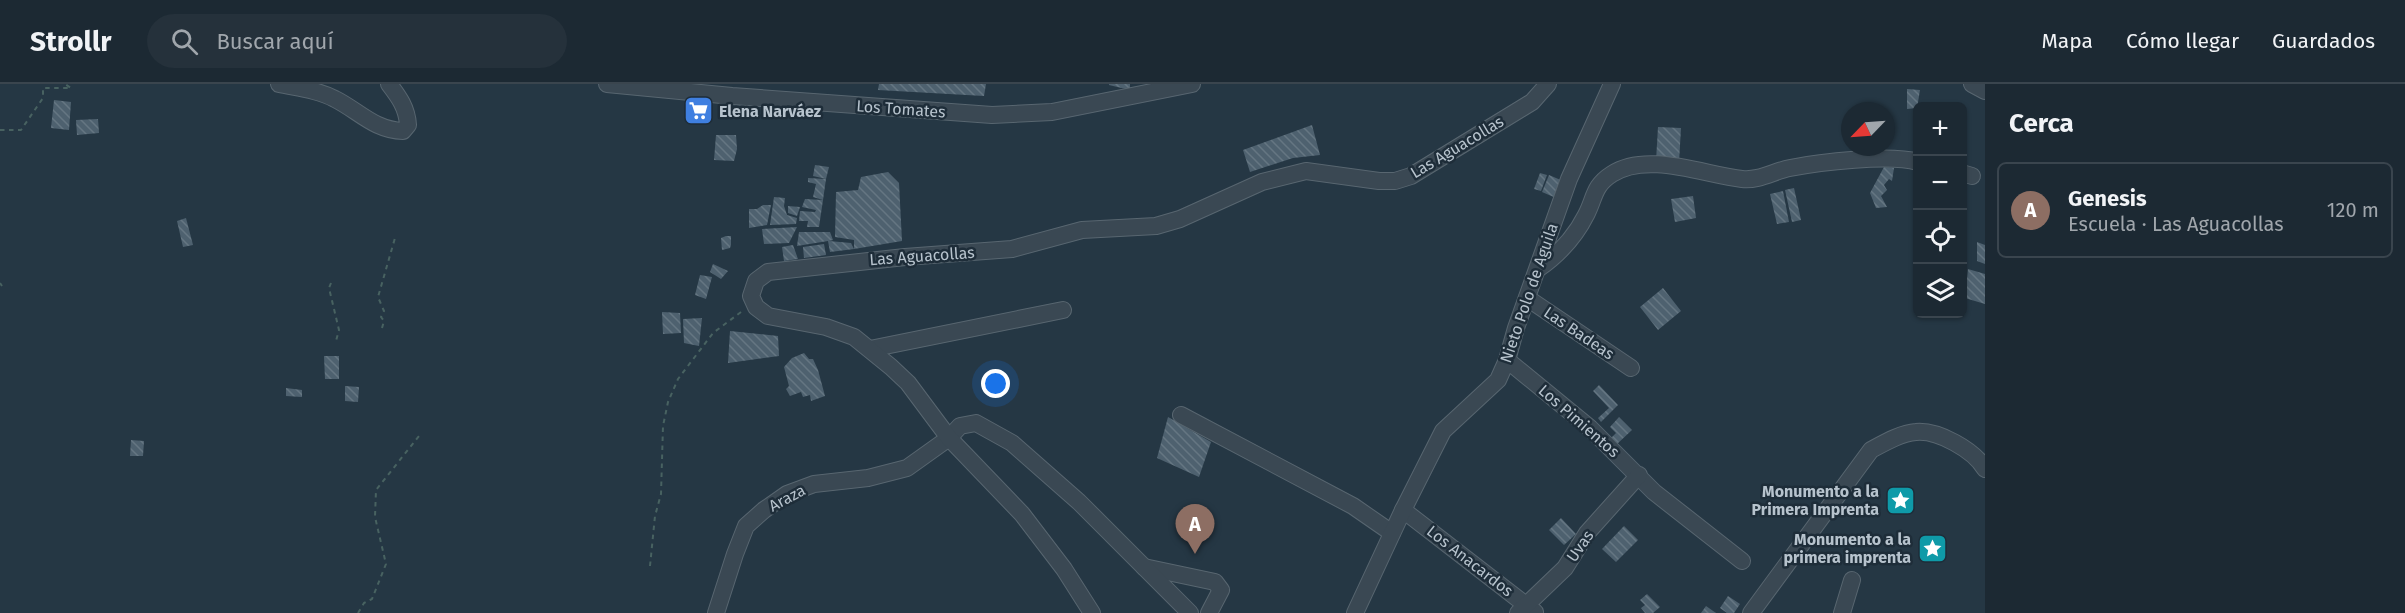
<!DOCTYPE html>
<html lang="es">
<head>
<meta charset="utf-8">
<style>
	body { margin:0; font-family:"Fira Sans",sans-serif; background:#25313b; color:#f1f3f6 }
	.controls { position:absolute; right:18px; top:18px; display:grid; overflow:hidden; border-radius:9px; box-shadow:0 2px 4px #0004 }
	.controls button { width:54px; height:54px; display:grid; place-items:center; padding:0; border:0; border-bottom:2px solid #3a454e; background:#1c2933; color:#f1f3f6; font:30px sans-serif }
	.compass { position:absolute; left:1841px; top:18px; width:54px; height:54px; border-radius:50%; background:#1c2933; box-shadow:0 2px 4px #0004; rotate:245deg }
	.you { position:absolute; left:996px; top:300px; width:21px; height:21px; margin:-15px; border:4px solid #fff; border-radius:50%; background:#1a73e8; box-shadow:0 0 0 9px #1a73e833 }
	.badge { display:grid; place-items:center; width:39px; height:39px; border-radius:50%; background:#8bc9fe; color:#fff; font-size:20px; font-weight:700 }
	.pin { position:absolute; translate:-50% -50px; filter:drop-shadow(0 2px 3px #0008) }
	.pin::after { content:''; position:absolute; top:32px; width:21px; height:18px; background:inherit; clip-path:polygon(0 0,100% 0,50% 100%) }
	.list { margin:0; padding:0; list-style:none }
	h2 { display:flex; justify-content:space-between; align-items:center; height:78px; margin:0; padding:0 24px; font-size:26px }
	h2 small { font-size:20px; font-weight:400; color:#a0a6ac }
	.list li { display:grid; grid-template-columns:39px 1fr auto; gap:18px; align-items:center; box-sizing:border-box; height:96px; margin:0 12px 12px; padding:0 12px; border:2px solid #3a454e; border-radius:9px }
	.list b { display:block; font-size:22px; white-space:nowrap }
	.list p { margin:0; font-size:20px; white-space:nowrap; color:#a0a6ac }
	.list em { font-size:20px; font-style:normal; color:#a0a6ac }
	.icon { flex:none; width:33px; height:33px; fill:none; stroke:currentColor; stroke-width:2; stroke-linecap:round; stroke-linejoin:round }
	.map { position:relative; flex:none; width:1985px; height:529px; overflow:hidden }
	header { display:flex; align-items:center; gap:36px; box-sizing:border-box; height:84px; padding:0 30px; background:#1c2933; border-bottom:2px solid #3a454e }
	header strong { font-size:28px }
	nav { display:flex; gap:33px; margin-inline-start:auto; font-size:21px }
	.search { width:420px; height:54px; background:#25313b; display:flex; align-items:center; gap:15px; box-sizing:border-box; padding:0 21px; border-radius:33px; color:#a0a6ac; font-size:22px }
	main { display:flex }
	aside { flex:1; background:#1c2933 }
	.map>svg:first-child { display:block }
	.building { fill:url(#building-back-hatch) }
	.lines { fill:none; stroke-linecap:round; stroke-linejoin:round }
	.minor-casing { stroke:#586670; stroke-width:18 }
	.path { stroke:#486261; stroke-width:2; stroke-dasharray:4.5 4.5; stroke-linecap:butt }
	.minor { stroke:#3a4853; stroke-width:16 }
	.labels { text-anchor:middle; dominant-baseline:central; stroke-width:5; stroke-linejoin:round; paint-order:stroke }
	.street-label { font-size:16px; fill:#b7c3cd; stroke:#1e2d39 }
	.poi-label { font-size:16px; font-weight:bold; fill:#b7c3cd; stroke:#1e2d39; text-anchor:end }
</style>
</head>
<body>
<header>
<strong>Strollr</strong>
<div class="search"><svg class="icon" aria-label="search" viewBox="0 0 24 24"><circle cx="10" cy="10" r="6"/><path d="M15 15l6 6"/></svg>Buscar aquí</div>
<nav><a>Mapa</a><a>Cómo llegar</a><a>Guardados</a></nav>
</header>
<main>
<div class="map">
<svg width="1985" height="529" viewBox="0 0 1985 529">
	<defs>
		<pattern id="building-back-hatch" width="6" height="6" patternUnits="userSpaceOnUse" patternTransform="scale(1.5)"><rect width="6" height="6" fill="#4e616f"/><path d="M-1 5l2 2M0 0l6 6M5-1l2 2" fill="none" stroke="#657682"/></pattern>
	</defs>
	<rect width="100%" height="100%" fill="#253744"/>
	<g class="building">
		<polygon points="879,0 986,0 984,12 878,6"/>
		<polygon points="1109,0 1130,0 1130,6 1109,1"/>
		<polygon points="1907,5 1920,6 1917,24 1907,25"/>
		<polygon points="54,16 71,18 69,46 51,44"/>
		<polygon points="98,35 99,49 77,51 76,36"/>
		<polygon points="1312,41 1320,71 1293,74 1250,88 1243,66"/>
		<polygon points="1658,43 1681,44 1679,79 1656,77"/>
		<polygon points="716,51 736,51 737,65 734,77 714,76"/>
		<polygon points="815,81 829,83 826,95 813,92"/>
		<polygon points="1884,83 1894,84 1892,97 1889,95 1884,101 1887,106 1881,112 1887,123 1876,124 1870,109"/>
		<polygon points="888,88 899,99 902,157 854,165 854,156 835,153 836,108 858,106 861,93"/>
		<polygon points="1540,89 1547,91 1541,107 1534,105"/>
		<polygon points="1549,91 1563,97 1556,114 1542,108"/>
		<polygon points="808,94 826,95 823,116 819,143 807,143 808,137 799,137 800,127 815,128 816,126 802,123 805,115 823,116 813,113 816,100 808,98"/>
		<polygon points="1794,104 1801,136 1792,138 1785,106"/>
		<polygon points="1783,107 1789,138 1777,140 1770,110"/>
		<polygon points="1693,112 1696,134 1675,138 1671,115"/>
		<polygon points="774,113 785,114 784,122 787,131 797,134 796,140 770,141"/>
		<polygon points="763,121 771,121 767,141 749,144 749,125 757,125"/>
		<polygon points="788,122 800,123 797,132 788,129"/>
		<polygon points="186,134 193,161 183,163 177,137"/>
		<polygon points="797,143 789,159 764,160 762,145"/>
		<polygon points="799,148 830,148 833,156 829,157 851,159 854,165 830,168 828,157 797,162"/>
		<polygon points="726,152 731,152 731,161 730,164 722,166 721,154"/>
		<polygon points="1977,158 1985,161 1985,180 1977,177"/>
		<polygon points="824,160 826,171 804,174 803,163"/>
		<polygon points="793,161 798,175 784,177 782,163"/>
		<polygon points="713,180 728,187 721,195 710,188"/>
		<polygon points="1968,185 1985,190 1985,220 1965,214"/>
		<polygon points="700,191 712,193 706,215 695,211"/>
		<polygon points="1663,204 1681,227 1658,246 1640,223"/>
		<polygon points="662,228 680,229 681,249 663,250"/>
		<polygon points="702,234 699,262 684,259 683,235"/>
		<polygon points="730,247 778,252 779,272 728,279"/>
		<polygon points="804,269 809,275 813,275 818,286 825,312 811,317 810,311 803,313 801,308 790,312 786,305 789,302 784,283 792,274"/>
		<polygon points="324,272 339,272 339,295 325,295"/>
		<polygon points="1599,301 1618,321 1601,338 1598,334 1609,324 1593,307"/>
		<polygon points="345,302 359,303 358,318 345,317"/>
		<polygon points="286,304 302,306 302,313 286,312"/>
		<polygon points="1168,333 1211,358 1199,393 1157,374"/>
		<polygon points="1619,333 1632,346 1617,360 1611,354 1616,349 1610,343"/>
		<polygon points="131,356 144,357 143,372 130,372"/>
		<polygon points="1561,434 1576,450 1564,461 1549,446"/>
		<polygon points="1624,442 1638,456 1616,478 1602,465"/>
		<polygon points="1647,510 1660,523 1653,529 1645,529 1641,524 1645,521 1640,516"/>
		<polygon points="1728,512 1740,520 1734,529 1727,529 1720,524"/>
		<polygon points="1706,522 1716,529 1701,529"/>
	</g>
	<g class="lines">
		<defs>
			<g id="minor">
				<path d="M279 0C298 4 318 6 335 15 359 27 374 46 403 47L408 41C407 24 399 13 389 0"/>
				<polyline points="607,0 732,12 992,31 1052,28 1192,0"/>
				<polyline points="1972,0 1985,7"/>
				<polyline points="1962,89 1972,92"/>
				<path d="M1538 185C1558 171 1575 153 1586 131 1595 114 1593 102 1612 90 1647 67 1705 91 1742 95 1759 97 1774 87 1790 84 1820 78 1889 70 1918 78"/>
				<polyline points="1527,214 1631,284"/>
				<polyline points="870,265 1063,226"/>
				<polyline points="1507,276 1590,344 1654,408 1742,477"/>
				<polyline points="1181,331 1353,422 1392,449"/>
				<polyline points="1403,426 1535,528"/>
				<polyline points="1144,483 1215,498 1221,506 1209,529"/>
				<polyline points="716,529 735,470 746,442 764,426 787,410 814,400 868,394 907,384 949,354 960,342 976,339 1012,359 1079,418 1190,529"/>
				<polyline points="1092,529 1064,485 1022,430 949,354 908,299 891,283 854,253 826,243 768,232 756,223 751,212 756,197 768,188 905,173 1012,165 1082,146 1156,142 1180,135 1262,98 1306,87 1379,97 1395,97 1411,92 1532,18 1548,0"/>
				<polyline points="1355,529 1403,426 1443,347 1498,296 1507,276 1516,244 1569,95 1612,0"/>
				<polyline points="1518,529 1565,484 1587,449 1639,391"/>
				<path d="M1751 529 1871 366C1884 359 1901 349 1916 348 1938 346 1974 366 1985 385"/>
				<polyline points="1842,529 1852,496"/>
			</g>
		</defs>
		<use href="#minor" class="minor-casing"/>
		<g class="path">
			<polyline points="0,46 21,46 43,14 43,4 71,4 65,0"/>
			<polyline points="0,199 2,202"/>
			<polyline points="331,199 329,204 339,246 336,257"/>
			<polyline points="382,244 384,237 381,233 384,227 378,213 395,154"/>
			<polyline points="650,482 655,432 661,410 663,342 668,318 678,295 713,249 741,228"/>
			<polyline points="358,529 364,519 372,515 386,480 375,433 376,406 419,352"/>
		</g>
		<use href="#minor" class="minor"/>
	</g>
	<defs>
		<symbol id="supermarket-square" viewBox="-11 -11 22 22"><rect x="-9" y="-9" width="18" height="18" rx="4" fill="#3f7fe0" stroke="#1e2d39"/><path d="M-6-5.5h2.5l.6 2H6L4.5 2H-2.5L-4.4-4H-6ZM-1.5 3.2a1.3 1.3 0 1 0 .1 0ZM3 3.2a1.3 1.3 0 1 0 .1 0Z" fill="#fff"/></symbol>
		<symbol id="sight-square" viewBox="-11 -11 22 22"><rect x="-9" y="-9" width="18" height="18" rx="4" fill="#0f9aa8" stroke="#1e2d39"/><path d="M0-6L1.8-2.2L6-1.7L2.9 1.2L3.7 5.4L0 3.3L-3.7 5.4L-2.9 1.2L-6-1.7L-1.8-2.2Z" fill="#fff"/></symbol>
	</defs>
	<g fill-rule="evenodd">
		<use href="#supermarket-square" x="682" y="10" width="33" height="33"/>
		<use href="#sight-square" x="1884" y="400" width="33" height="33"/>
		<use href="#sight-square" x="1916" y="448" width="33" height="33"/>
	</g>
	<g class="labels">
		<g class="street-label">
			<text transform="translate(901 25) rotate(4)">Los Tomates</text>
			<text transform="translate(1457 63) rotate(-31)">Las Aguacollas</text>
			<text transform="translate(922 172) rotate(-4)">Las Aguacollas</text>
			<text transform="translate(1529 209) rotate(-71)">Nieto Polo de Aguila</text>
			<text transform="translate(1579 249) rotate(34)">Las Badeas</text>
			<text transform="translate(1579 337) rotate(41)">Los Pimientos</text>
			<text transform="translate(787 414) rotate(-28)">Araza</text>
			<text transform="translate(1580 462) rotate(-55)">Uvas</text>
			<text transform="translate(1470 477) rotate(38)">Los Anacardos</text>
		</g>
		<g class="poi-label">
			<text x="719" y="27" text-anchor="start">Elena Narváez</text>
			<text x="1879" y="407">Monumento a la<tspan x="1879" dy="18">Primera Imprenta</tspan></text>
			<text x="1911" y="455">Monumento a la<tspan x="1911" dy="18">primera imprenta</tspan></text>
		</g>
	</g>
</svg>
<div class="controls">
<button>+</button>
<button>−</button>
<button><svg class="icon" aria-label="locate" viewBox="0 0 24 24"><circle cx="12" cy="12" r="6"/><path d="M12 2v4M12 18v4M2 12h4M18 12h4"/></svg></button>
<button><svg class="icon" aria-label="layers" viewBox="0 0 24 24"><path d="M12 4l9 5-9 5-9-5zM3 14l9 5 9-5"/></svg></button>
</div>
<svg class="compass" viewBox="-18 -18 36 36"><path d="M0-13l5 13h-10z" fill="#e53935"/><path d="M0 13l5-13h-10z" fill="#a0a6ac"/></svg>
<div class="you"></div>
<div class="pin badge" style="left:1195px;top:470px;background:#8d6e63">A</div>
</div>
<aside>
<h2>Cerca<small></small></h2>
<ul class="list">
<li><span class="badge" style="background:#8d6e63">A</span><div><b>Genesis</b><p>Escuela · Las Aguacollas</p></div><em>120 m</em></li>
</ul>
</aside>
</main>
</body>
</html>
